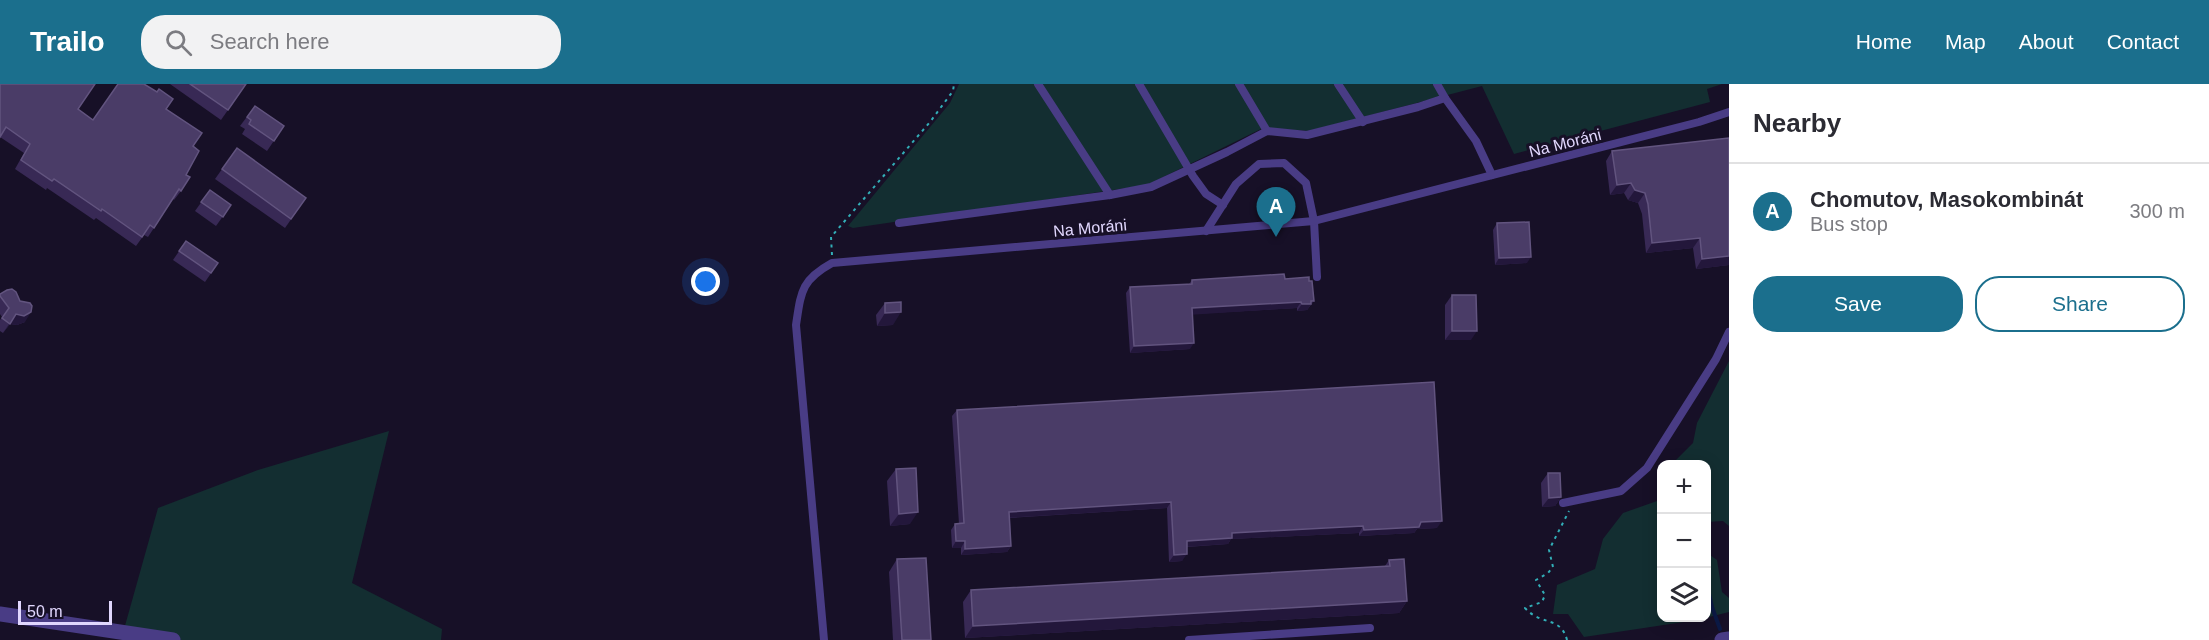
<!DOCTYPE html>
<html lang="en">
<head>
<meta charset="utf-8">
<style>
	body { margin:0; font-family:Arial,sans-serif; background:#f2f2f3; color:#2b2b33 }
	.controls { position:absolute; right:18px; bottom:18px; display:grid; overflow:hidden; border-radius:12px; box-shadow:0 3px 15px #0003 }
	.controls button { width:54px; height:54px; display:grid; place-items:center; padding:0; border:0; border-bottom:2px solid #e1e1e2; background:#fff; color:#2b2b33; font:30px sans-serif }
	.scale { position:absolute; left:18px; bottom:15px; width:94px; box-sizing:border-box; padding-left:6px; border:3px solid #e1d7fe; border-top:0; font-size:16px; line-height:21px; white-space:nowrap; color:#e1d7fe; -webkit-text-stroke:4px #171027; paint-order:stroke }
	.you { position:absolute; left:706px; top:198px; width:21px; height:21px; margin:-15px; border:4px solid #fff; border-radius:50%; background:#1a73e8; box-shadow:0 0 0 9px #1a73e833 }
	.badge { display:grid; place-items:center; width:39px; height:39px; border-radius:50%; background:#1b6f8d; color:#fff; font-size:20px; font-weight:700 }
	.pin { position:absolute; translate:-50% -50px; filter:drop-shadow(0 2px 3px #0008) }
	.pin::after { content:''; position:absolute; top:32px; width:21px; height:18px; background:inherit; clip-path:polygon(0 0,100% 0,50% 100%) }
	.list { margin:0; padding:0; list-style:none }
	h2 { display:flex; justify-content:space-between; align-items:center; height:78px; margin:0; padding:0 24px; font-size:26px }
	h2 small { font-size:20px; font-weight:400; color:#7c7c81 }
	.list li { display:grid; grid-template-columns:39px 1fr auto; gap:18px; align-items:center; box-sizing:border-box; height:96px; padding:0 24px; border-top:2px solid #e1e1e2 }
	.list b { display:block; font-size:22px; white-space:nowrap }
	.list p { margin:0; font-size:20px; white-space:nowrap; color:#7c7c81 }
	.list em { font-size:20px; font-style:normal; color:#7c7c81 }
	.actions { display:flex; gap:12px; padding:18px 24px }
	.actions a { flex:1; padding:14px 0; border:2px solid #1b6f8d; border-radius:24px; text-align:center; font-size:21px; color:#1b6f8d }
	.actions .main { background:#1b6f8d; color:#fff }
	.icon { flex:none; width:33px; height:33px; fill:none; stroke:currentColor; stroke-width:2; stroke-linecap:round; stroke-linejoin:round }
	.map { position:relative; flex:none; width:1729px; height:556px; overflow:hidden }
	header { display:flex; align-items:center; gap:36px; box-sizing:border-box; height:84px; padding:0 30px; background:#1b6f8d; color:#fff }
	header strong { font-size:28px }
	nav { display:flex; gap:33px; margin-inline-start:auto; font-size:21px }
	.search { width:420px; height:54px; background:#f2f2f3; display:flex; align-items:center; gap:15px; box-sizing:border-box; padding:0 21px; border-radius:24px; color:#7c7c81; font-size:22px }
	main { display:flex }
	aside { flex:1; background:#fff }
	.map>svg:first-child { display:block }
	.green { fill:#132e31 }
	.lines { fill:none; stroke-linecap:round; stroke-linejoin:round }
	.stream { stroke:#0b1945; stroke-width:4 }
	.path { stroke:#32aeb7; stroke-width:2; stroke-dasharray:3 4.5; stroke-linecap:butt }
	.service { stroke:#493c85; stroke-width:8 }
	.tertiary { stroke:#493c85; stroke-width:15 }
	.wall { fill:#382955 }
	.shaded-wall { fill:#23173b }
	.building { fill:#4a3c67; stroke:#62547f; stroke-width:1.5 }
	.labels { text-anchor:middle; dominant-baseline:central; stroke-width:6; stroke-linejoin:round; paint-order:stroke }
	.street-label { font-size:16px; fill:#e1d7fe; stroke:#171027 }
</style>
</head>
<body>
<header>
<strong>Trailo</strong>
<div class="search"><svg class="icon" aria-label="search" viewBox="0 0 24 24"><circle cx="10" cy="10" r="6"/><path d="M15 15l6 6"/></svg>Search here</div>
<nav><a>Home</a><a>Map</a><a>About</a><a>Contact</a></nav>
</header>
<main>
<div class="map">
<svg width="1729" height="556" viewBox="0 0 1729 556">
	<rect width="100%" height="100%" fill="#171027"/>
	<g class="green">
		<polygon points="959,0 1722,0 1707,5 1710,18 1514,70 1482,2 1309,47 1263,44 1147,101 853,144 848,142 950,19"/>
		<polygon points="1729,277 1729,442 1723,437 1707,438 1706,380 1672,380 1693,359 1697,339"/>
		<polygon points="389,347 352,499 442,545 441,556 121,556 158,424 258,386"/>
		<polygon points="1661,391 1662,534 1706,534 1707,469 1717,476 1722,508 1729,514 1729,528 1697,536 1584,553 1568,530 1553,530 1557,501 1595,485 1603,455 1623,429 1657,417 1658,395"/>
	</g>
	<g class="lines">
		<polyline class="stream" points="1706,497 1712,523 1720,545"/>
		<g class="path">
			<polyline points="832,171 831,153 930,38 953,7 954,0"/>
			<path d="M1567 556C1561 532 1541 542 1525 524L1542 518 1545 511 1536 496 1548 489 1553 483 1549 466 1569 427"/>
		</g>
		<g class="service">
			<polyline points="1038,0 1110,111"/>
			<polyline points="1139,0 1193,92 1206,110 1223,121"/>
			<polyline points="1239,0 1267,47"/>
			<polyline points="1338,0 1363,38"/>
			<polyline points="1445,14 1476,57 1492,91"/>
			<polyline points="899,139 1110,111 1151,103 1227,68 1267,47 1307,51 1418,23 1445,14 1437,0"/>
			<polyline points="1206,147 1236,100 1259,80 1284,79 1306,99 1314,137 1317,193"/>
			<polyline points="1563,419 1621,407 1647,384 1716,275 1729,248"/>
			<path d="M824 556 796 241C801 208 801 196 832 179L1314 137 1699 38 1729 28"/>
			<polyline points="1189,556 1370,544"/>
		</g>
		<g class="tertiary">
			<polyline points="0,530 173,556"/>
			<polyline points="1722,556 1729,555"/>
		</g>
	</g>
	<g class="wall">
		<polygon points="0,0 78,25 93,36 166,25 193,62 186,91 181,107 174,116 173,115 148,153 144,151 136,162 96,134 94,136 47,104 46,106 15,85 24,69 0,53"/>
		<polygon points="170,0 246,0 221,36"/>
		<polygon points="255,22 284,42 267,67 242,50 245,45 240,42"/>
		<polygon points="1729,54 1729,181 1696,185 1693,164 1646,169 1642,130 1638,119 1628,116 1624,109 1610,111 1606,77 1612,67"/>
		<polygon points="237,64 306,114 285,144 215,95"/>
		<polygon points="210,106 231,121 216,142 195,127"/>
		<polygon points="1497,139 1527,179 1495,181 1493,146"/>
		<polygon points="186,157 218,179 205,198 173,176"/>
		<polygon points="1285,195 1309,197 1314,217 1307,226 1297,227 1297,224 1193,230 1190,265 1130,269 1126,209 1130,203 1189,200 1192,196"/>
		<polygon points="0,210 25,238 17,241 10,240 3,249 0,247 0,236 2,233 0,230"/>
		<polygon points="1452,211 1471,256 1445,256 1445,221"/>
		<polygon points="885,219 893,241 877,242 876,231"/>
		<polygon points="957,326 1437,444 1417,445 1414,449 1359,452 1359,449 1231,455 1228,460 1187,463 1182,477 1169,478 1167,424 1010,434 1011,462 1007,468 961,471 961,464 952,464 951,446 955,440 959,440 952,332"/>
		<polygon points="896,385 910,440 890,442 887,397"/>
		<polygon points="1548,389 1561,413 1555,422 1542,423 1541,399"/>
		<polygon points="897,475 931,556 893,556 889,488"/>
		<polygon points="1389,476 1407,517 1399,529 965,554 963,518 971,506 1385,482"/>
	</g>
	<g class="shaded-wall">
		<polygon points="1631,99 1624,109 1610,111 1617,101"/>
		<polygon points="1635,106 1645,109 1638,119 1628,116"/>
		<polygon points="1700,154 1693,164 1646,169 1652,159"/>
		<polygon points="1729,172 1729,181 1696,185 1702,175"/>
		<polygon points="1531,173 1527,179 1495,181 1499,174"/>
		<polygon points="1311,217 1314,217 1307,226 1297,227 1302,220"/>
		<polygon points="1301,218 1297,224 1188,231 1192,224"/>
		<polygon points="31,228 25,238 17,241 10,240 3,249 16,230"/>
		<polygon points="901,228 893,241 877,242 885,229"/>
		<polygon points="1452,247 1477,247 1471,256 1445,256"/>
		<polygon points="1194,259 1190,265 1130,269 1134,262"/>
		<polygon points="1561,413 1555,422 1542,423 1549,414"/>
		<polygon points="1171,418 1167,424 1005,434 1009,428"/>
		<polygon points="918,428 910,440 890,442 899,430"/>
		<polygon points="1442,437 1437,444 1417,445 1414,449 1359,452 1364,446 1421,438"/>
		<polygon points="1363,442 1359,449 1231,455 1228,460 1182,463 1187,457 1232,449"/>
		<polygon points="956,457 965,457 961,464 952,464"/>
		<polygon points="1011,462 1007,468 961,471 965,465"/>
		<polygon points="1187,470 1182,477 1169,478 1174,471"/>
		<polygon points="1407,517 1399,529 965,554 973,542"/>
	</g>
	<g class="building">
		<polygon points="0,0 95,0 78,25 93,36 118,0 144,0 157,8 159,5 173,15 166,25 202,49 193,62 199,67 186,91 190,93 181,107 179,105 154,144 150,141 142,153 102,125 101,127 54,95 52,97 21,76 30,60 6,43 0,53"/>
		<polygon points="190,0 246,0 228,26"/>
		<polygon points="255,22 284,42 274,57 249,40 251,36 247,33"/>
		<polygon points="1729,54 1729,172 1702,175 1700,154 1652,159 1648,120 1645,109 1635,106 1631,99 1617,101 1612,67"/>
		<polygon points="237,64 306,114 291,135 222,85"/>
		<polygon points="210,106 231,121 223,133 201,118"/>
		<polygon points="1529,138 1531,173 1499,174 1497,139"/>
		<polygon points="186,157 218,179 211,189 179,167"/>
		<polygon points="1284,190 1285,195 1309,193 1309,197 1312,197 1314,217 1311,217 1311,220 1302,220 1301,218 1192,224 1194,259 1134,262 1130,203 1192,200 1192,196"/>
		<polygon points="12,205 16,208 20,217 30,219 32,222 31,228 24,232 16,230 10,240 2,234 9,224 0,212 0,210 7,206"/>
		<polygon points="1452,211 1476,211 1477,247 1452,247"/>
		<polygon points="901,218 901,228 885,229 885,219"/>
		<polygon points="1434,298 1442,437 1421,438 1419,443 1364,446 1363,442 1232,449 1232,454 1187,457 1187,470 1174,471 1171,418 1009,428 1011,462 965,465 965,457 956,457 955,440 964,439 957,326"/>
		<polygon points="916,384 918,428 899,430 896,385"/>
		<polygon points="1548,389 1560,389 1561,413 1549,414"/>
		<polygon points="926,474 931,556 902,556 897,475"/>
		<polygon points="1404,475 1407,517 973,542 971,506 1390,482 1389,476"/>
	</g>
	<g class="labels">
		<g class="street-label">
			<text transform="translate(1565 59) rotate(-14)">Na Moráni</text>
			<text transform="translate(1090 144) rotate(-5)">Na Moráni</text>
		</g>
	</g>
</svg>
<div class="controls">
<button>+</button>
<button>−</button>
<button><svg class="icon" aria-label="layers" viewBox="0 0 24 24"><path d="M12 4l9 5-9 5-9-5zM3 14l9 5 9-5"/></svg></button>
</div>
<div class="scale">50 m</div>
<div class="you"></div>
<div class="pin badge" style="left:1276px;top:153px">A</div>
</div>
<aside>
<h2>Nearby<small></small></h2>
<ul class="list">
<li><span class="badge">A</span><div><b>Chomutov, Masokombinát</b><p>Bus stop</p></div><em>300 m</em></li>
</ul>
<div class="actions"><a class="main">Save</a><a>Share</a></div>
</aside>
</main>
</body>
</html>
